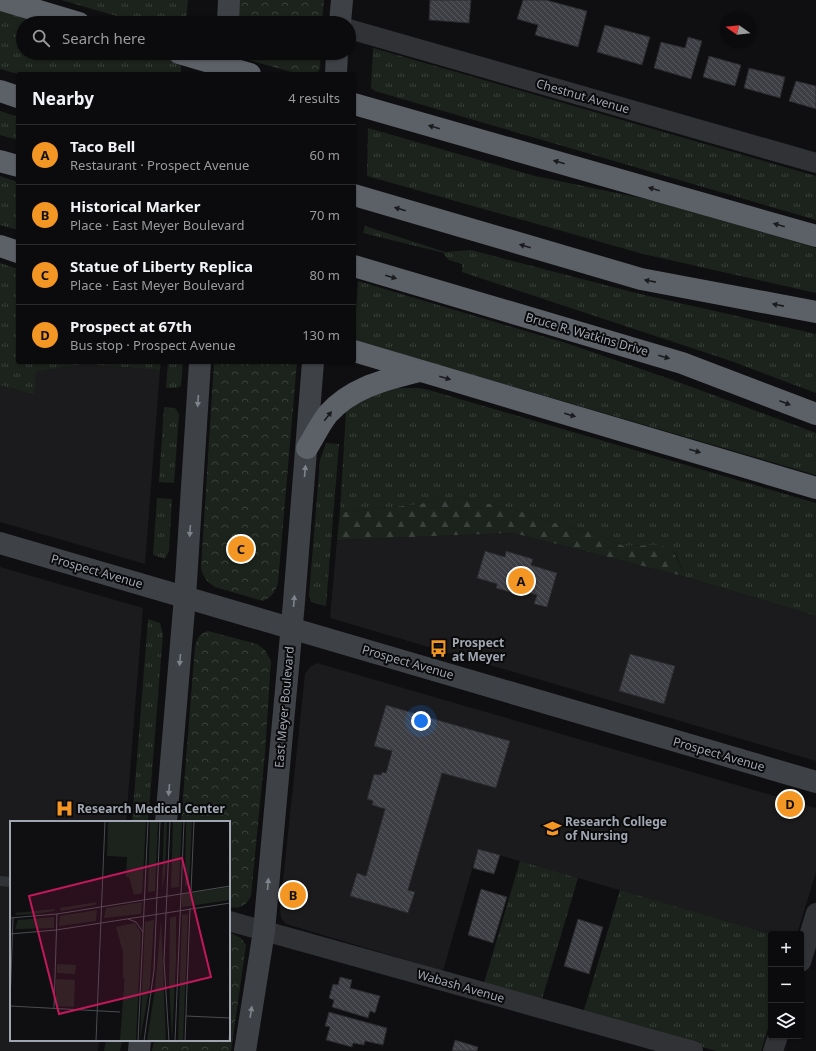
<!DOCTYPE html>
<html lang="en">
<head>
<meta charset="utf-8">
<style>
	body { margin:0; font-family:"Noto Sans",sans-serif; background:#19191b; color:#f1f3f6 }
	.controls { position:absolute; right:12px; bottom:12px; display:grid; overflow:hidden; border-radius:4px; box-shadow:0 1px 3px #0004 }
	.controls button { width:36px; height:36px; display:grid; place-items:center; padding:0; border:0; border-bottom:1px solid #2b2b2e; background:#0b0b0d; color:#f1f3f6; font:20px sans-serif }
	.compass { position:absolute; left:720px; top:12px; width:36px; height:36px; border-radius:50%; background:#0b0b0d; box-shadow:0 1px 3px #0004; rotate:284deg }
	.you { position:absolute; left:421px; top:721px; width:14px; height:14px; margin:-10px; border:3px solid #fff; border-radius:50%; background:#1a73e8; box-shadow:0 0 0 6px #1a73e833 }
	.badge { display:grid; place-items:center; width:26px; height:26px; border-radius:50%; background:#f49623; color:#111; font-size:13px; font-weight:700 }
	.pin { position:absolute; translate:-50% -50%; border:2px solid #fff; box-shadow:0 1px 4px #0006 }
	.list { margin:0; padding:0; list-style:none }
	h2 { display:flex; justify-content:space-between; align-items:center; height:52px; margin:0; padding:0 16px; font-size:17px }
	h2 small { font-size:13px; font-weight:400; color:#9a9b9d }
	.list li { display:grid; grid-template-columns:26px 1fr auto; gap:12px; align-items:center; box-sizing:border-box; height:60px; padding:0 16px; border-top:1px solid #2b2b2e }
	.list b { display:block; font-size:15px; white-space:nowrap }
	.list p { margin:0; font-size:13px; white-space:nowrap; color:#9a9b9d }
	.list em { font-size:13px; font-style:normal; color:#9a9b9d }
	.icon { flex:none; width:22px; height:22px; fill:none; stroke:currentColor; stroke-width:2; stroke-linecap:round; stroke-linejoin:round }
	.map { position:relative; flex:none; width:816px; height:1051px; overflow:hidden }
	.search { position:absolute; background:#0b0b0d; box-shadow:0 1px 3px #0004; left:16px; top:16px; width:340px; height:44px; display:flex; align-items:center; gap:10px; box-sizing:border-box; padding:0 14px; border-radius:22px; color:#9a9b9d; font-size:15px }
	.panel { position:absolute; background:#0b0b0d; box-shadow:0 1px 3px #0004; left:16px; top:72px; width:340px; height:292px; border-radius:4px }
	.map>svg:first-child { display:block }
	.built { fill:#1b1b1d }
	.grass { fill:url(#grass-tufts) }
	.forest { fill:url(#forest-firs) }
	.park { fill:url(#park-crowns) }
	.garden { fill:url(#garden-dots) }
	.building { fill:url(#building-back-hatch); stroke:#29292d }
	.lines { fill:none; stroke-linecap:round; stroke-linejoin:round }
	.lane { stroke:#303236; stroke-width:10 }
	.street { stroke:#303236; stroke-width:20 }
	.secondary { stroke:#3e4146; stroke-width:22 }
	.highway { stroke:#5c6067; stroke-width:22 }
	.oneway { fill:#1a1b1d }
	.oneway2 { fill:#7e838c }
	.labels { text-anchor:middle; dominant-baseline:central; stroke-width:4; stroke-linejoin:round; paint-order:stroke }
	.street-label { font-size:12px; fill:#a0a7b2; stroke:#0a0a0b }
	.poi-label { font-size:12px; font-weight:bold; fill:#a0a7b2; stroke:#0a0a0b; text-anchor:start }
	.inset-road { fill:none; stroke:#494c51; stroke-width:1 }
	.view { fill:#c2185b; fill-opacity:0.15; stroke:#c2185b; stroke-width:2 }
	.inset-edge { fill:none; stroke:#a0a7b2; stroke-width:2 }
</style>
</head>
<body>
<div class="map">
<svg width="816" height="1051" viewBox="0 0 816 1051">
	<defs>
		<pattern id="grass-tufts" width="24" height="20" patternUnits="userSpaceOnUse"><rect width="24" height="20" fill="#1c231c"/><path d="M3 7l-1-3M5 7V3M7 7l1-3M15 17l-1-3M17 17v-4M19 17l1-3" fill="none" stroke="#3a403b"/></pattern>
		<pattern id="forest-firs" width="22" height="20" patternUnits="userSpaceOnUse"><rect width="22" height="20" fill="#1c231c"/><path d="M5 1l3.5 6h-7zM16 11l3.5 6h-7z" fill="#3a403b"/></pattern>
		<pattern id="park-crowns" width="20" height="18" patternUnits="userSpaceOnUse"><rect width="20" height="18" fill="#1c231c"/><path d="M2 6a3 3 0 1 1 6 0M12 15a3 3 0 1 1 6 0" fill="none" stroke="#3a403b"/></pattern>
		<pattern id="garden-dots" width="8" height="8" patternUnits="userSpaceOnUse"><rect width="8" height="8" fill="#1c231c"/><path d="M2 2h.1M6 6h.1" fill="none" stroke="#3a403b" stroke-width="1.8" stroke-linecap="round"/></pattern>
		<pattern id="building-back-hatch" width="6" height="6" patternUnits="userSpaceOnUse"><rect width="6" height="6" fill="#3e3f44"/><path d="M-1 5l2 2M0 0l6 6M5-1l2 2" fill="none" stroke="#57585d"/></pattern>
	</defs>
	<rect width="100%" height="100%" fill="#0f0f11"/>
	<g class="built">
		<polygon points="83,364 160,370 145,564 0,522 0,385 33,395 36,372"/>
		<polygon points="513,533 686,577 816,616 816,761 330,618 337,540"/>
		<polygon points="0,567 143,608 126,822 11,822 11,1040 99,1040 98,1051 0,1051"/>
		<polygon points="317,663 816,808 816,872 797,934 771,934 478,849 443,971 286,924 281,918 280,908 305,674 310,667"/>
	</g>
	<g class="grass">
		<polygon points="61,0 188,0 186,23 141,23"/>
		<polygon points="0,10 45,23 23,23 23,53 148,53 181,63 181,74 18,74 0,69"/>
		<polygon points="373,48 816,176 816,220 375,91 371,88"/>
		<polygon points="0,111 18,117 18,140 0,135"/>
		<polygon points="368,128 535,176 660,202 816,248 816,293 643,254 367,176"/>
		<polygon points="0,176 18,182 18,230 0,225"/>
		<polygon points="365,226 445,252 471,250 636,293 816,334 816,393 731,361 462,272 462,264 449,260 444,255 444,253 363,233"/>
		<polygon points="0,263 18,269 18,362 161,362 160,370 83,364 36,372 34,395 0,385"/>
		<polygon points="358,281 569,344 670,379 816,433 816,475 354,340"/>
		<polygon points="168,362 183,362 181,386 176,388 166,388"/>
		<polygon points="389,388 419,388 429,390 816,503 816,616 686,577 675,553 655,545 624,546 590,532 543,520 514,509 457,497 413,505 340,512 346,411 355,402"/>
		<polygon points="164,407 175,408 179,414 174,483 159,482"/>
		<polygon points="326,443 339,444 326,606 311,602 309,596 320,460"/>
		<polygon points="157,498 172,499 169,551 165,559 153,555"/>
		<polygon points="148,619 160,623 163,634 148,822 132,822"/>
		<polygon points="520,861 578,878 542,999 484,983"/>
		<polygon points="620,890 771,934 771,1019 761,1051 716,1051 583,1013"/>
		<polygon points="106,1040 122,1040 120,1051 104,1051"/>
	</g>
	<polygon class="forest" points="457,497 514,509 543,520 590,532 624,546 655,545 665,547 674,553 686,577 513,533 337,540 340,512 413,505"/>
	<g class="park">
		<polygon points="239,0 324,0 322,23 237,23"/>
		<polygon points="234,53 321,53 320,68 317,74 299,74 234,56"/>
		<path d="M214 362H297L278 583C275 592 272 597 263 601L215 587C207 582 203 577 201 568Z"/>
		<path d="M208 631 257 644 265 650 271 661 265 753 251 896C246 906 240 909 229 907V822H181L195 647C197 638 199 634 208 631Z"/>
		<polygon points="229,932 241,938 246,945 231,1051 152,1051 154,1040 229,1040"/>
	</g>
	<circle class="garden" cx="240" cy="549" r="13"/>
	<g class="building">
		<polygon points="430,0 471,0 469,23 429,20"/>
		<polygon points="523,0 546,0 587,11 578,47 535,35 538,25 517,19"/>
		<polygon points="605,25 650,37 642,65 597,52"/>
		<polygon points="688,37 702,41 691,79 654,68 661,42 685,48"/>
		<polygon points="709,56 741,65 735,86 703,77"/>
		<polygon points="749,68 785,77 780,98 744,88"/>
		<polygon points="796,81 816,86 816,109 789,101"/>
		<polygon points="485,551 505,557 506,551 533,559 531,565 557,573 547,607 534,604 537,595 523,591 522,596 496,588 497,584 477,578"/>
		<polygon points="630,654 675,666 664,704 619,691"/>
		<polygon points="386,705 510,741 496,788 442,773 408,890 415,892 408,913 350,896 357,873 366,876 385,809 372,805 373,801 367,799 374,774 381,775 382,772 386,773 392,751 374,746"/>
		<polygon points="478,849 500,855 494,874 473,868"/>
		<polygon points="481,889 507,897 493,943 468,935"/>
		<polygon points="578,919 603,927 589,974 564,966"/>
		<polygon points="340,977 352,980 350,988 380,996 375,1013 370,1011 368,1018 332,1007 334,1000 329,998 333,984 338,985"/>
		<polygon points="329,1012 387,1028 383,1045 365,1041 364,1045 353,1043 352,1047 326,1040 330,1027 325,1026"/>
		<polygon points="455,1040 478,1047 477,1051 452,1051"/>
	</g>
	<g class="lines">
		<polyline class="lane" points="0,881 11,882"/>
		<g class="street">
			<polyline points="349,29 816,163"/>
			<polyline points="229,921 693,1051"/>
			<polyline points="801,962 816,913"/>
			<polyline points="773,1051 778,1036"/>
		</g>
		<g class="secondary">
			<polyline points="228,23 229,0"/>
			<polyline points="340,23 342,0"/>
			<polyline points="336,74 337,53"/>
			<polyline points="0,543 816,782"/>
			<polyline points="166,822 185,597 200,362"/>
			<polyline points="139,1051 140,1040"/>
			<polyline points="245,1051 264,931 294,602 313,362"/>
		</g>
		<g class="highway">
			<polyline points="2,0 79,23"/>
			<polyline points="179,53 250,74"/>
			<polyline points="0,91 18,97"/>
			<polyline points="354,104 816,236"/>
			<polyline points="0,161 18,166"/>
			<polyline points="354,195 641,279 816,312"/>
			<polyline points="0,246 18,252"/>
			<polyline points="354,266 682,363 816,414"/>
			<polyline points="354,351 816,488"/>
			<path d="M307 448C314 437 320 424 328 414 352 387 385 380 419 371"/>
		</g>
	</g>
	<defs><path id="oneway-solid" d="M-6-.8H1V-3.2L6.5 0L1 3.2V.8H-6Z"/></defs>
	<g class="oneway">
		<use href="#oneway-solid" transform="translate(434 127) rotate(-164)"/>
		<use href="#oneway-solid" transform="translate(559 162) rotate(-164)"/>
		<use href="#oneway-solid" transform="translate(654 189) rotate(-164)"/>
		<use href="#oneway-solid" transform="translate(400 209) rotate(-164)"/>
		<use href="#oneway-solid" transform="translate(779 225) rotate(-164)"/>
		<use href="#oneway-solid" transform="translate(525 246) rotate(-164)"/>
		<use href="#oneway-solid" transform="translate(391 277) rotate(16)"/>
		<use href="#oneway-solid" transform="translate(650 281) rotate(-169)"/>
		<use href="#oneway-solid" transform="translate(778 305) rotate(-169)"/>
		<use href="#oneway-solid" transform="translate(664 357) rotate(16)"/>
		<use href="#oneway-solid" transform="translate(445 378) rotate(16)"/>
		<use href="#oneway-solid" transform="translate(785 403) rotate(21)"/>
		<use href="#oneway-solid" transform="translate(570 415) rotate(16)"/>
		<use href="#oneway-solid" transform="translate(328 416) rotate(-52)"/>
		<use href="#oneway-solid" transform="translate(695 451) rotate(16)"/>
	</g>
	<g class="oneway2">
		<use href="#oneway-solid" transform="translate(198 401) rotate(94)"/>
		<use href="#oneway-solid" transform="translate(305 471) rotate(-85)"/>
		<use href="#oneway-solid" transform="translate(190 531) rotate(94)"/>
		<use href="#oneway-solid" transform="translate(294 601) rotate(-85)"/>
		<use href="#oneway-solid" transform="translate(180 660) rotate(95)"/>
		<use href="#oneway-solid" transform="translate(169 790) rotate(95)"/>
		<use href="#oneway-solid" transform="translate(268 884) rotate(-85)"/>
		<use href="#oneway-solid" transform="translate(251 1012) rotate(-81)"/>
	</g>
	<defs>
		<symbol id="bus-bare" viewBox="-9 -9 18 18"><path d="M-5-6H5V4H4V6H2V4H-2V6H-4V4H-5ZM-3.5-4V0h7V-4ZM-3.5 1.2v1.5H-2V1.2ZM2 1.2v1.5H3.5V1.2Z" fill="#f49623" stroke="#0a0a0b" stroke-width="2.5" paint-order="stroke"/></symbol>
		<symbol id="hospital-bare" viewBox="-9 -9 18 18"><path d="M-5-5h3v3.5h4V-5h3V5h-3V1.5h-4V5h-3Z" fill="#f49623" stroke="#0a0a0b" stroke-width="2.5" paint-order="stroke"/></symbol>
		<symbol id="university-bare" viewBox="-9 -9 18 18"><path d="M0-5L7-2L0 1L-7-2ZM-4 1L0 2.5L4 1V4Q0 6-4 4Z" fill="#f49623" stroke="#0a0a0b" stroke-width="2.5" paint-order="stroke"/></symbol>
	</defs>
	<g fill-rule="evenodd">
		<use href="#bus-bare" x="426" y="636" width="25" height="25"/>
		<use href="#hospital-bare" x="52" y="796" width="25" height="25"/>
		<use href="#university-bare" x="540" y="816" width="25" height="25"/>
	</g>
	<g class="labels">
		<g class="street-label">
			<text transform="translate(583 96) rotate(16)">Chestnut Avenue</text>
			<text transform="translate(587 334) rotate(16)">Bruce R. Watkins Drive</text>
			<text transform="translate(97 571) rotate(16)">Prospect Avenue</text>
			<text transform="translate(408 662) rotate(16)">Prospect Avenue</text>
			<text transform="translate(284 707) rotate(-85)">East Meyer Boulevard</text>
			<text transform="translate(719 754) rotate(16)">Prospect Avenue</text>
			<text transform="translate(461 986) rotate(16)">Wabash Avenue</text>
		</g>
		<g class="poi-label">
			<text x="452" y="642">Prospect<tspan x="452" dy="14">at Meyer</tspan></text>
			<text x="77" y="808">Research Medical Center</text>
			<text x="565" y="821">Research College<tspan x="565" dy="14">of Nursing</tspan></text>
		</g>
	</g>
	<g transform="translate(10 821)">
		<rect width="220" height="220" fill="#0f0f11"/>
		<path d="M98 0H136L132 72 124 74 119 56H116L117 36 97 35ZM140 0H148L145 70 138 71ZM154 0H157L155 54 152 69ZM163 0H172L169 66 161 67ZM176 0H182L179 64 175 65ZM87 81 85 84 51 90 50 87ZM45 88 44 90 25 93 7 94 5 92ZM178 93 173 220H168L172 94ZM166 95V140L162 220 159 158 160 97ZM151 98 156 220H137L145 168ZM144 99 140 163 130 220 135 101ZM125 102 131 112 126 220H110L117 124 110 105ZM47 143 66 144 65 153 47 152ZM46 158 65 159 64 186 46 185Z" fill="#1c231c"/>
		<path d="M110 105 117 124V153L113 158V131L106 106Z" fill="#1c231c"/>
		<path d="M220 66V79L172 86V73ZM132 81 131 93 94 97 96 87ZM87 89 86 100 49 105 50 95ZM44 96V107L5 108 8 99Z" fill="#1c231c"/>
		<path class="inset-road" d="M181 70 184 0M0 97 47 93 220 65M118 98 126 101 133 111M0 113 46 109 220 82M0 183 3 97M0 185 110 191M44 187 47 93M176 195 220 197M86 220 95 0M128 220 138 0M134 220 144 149 150 0M159 220 154 140 160 0M165 220 174 0M175 220 180 87M219 220 220 206"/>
		<path class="view" d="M172 37 201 156 49 193 19 75Z"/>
		<rect width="220" height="220" class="inset-edge"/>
	</g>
</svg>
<div class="controls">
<button>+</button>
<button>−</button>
<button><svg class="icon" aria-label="layers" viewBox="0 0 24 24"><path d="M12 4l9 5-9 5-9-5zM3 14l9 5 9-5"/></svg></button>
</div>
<svg class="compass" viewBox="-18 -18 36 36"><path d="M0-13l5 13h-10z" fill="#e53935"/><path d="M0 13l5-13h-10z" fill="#9a9b9d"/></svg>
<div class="you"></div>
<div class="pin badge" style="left:521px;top:581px">A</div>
<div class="pin badge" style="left:293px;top:895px">B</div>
<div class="pin badge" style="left:241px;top:549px">C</div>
<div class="pin badge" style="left:790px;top:804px">D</div>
<div class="search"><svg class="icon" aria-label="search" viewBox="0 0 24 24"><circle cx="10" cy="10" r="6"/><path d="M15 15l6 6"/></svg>Search here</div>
<section class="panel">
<h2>Nearby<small>4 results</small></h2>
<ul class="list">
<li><span class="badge">A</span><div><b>Taco Bell</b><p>Restaurant · Prospect Avenue</p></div><em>60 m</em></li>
<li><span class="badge">B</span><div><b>Historical Marker</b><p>Place · East Meyer Boulevard</p></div><em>70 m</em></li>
<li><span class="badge">C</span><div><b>Statue of Liberty Replica</b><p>Place · East Meyer Boulevard</p></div><em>80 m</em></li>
<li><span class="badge">D</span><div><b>Prospect at 67th</b><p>Bus stop · Prospect Avenue</p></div><em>130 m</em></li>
</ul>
</section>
</div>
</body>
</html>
